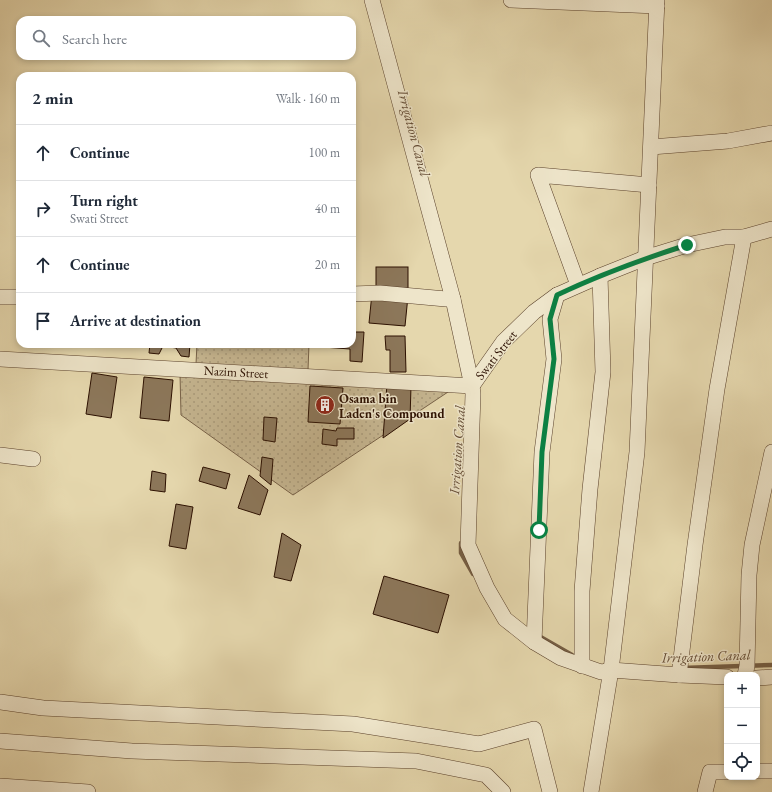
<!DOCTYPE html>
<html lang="en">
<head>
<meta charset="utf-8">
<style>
	body { margin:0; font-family:"EB Garamond",serif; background:#f2f2f3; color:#1f2937 }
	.controls { position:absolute; right:12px; bottom:12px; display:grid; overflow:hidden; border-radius:8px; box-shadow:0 2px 6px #0003 }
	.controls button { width:36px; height:36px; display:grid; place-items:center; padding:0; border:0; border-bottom:1px solid #e0e1e3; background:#fff; color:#1f2937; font:20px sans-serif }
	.stop { position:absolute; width:12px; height:12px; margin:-9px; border:3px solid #0b8043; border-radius:50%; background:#fff }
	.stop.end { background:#0b8043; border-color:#fff; box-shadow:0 1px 4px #0008 }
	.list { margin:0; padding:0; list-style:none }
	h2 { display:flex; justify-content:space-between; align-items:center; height:52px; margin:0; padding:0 16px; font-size:17px }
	h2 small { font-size:13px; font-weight:400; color:#747a83 }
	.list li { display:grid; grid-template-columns:26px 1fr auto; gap:12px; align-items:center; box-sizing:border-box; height:56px; padding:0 16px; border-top:1px solid #e0e1e3 }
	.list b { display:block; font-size:15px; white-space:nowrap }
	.list p { margin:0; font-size:13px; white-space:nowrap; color:#747a83 }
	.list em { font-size:13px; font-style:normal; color:#747a83 }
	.icon { flex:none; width:22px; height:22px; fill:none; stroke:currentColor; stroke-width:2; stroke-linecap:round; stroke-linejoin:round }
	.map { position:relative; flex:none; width:772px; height:792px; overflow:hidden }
	.search { position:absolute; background:#fff; box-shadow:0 2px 6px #0003; left:16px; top:16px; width:340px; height:44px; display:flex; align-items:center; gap:10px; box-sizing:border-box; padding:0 14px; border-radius:12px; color:#747a83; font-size:15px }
	.panel { position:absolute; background:#fff; box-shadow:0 2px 6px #0003; left:16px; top:72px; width:340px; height:276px; border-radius:12px }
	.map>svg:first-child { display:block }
	.grass { fill:url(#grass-dots); stroke:#786248 }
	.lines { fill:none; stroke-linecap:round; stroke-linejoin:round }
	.stream { stroke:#755e44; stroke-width:4.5 }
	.building { fill:#8c775a; stroke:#2b0f00 }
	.minor-casing { stroke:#5a412b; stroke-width:16 }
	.minor { stroke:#eee5ca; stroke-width:15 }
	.route { stroke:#0b8043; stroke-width:5 }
	.labels { text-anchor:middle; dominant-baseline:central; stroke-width:3; stroke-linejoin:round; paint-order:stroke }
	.street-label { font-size:13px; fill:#2b0f00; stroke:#eee5ca }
	.poi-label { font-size:13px; font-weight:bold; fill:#2b0f00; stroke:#eee5ca; text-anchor:start }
	.water-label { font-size:14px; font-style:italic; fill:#624a33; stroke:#eee5ca }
</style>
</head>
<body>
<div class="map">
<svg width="772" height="792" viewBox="0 0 772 792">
	<defs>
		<pattern id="grass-dots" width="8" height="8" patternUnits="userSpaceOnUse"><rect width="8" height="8" fill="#c5b590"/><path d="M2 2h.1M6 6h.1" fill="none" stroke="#a99a7a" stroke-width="1.8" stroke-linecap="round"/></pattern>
	</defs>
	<rect width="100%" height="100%" fill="#e5d7ad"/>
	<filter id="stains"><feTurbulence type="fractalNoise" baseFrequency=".005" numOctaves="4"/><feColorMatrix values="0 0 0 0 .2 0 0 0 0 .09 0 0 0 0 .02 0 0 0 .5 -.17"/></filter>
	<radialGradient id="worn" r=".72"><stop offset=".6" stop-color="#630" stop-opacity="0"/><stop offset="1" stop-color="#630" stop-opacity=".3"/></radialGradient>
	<g class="grass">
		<polygon points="197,344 309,344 308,370 196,364"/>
		<polygon points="180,374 451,390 293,495 181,415"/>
	</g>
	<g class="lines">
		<g class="stream">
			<polyline points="461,543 461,553 473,574"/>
			<polyline points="537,635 572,655"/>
			<polyline points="682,668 772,665"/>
		</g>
	</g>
	<g class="building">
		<rect x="376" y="267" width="32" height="21"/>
		<polygon points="372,293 408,296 405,326 369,323"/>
		<polygon points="352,332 364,332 362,362 350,361 350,349 323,347 323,344 352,344"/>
		<polygon points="385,336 405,336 406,372 390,372 390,350 386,350"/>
		<polygon points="150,344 190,344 189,357 181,356 176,348 163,346 159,354 149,353"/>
		<polygon points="92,373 117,377 111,418 86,414"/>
		<polygon points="144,377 173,380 169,421 140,418"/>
		<polygon points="387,384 411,386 410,419 383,438"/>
		<polygon points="310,386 343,388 340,424 308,422"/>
		<polygon points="264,417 277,418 275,442 263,440"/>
		<polygon points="337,428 354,428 354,439 337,439 337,446 322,444 323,429 336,431"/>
		<polygon points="262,457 273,459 271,485 260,476"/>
		<polygon points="203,467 230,474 226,489 199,481"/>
		<polygon points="152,471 166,474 165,492 150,490"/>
		<polygon points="249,475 268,490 260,515 238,508"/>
		<polygon points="176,504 193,507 186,549 169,546"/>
		<polygon points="282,533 301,545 291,581 274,577"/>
		<polygon points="384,576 449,595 438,633 373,614"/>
	</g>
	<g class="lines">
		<defs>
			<g id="minor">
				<polyline points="372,0 453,299 472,386 473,394 468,545 487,588 505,619 534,642 561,658 601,672 611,670 679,675 727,677"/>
				<polyline points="511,0 657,6"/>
				<polyline points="651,147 728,141 772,133"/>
				<polyline points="578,285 538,175 649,185"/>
				<polyline points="352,294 380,293 446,299 453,299"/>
				<polyline points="0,297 20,297"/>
				<polyline points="0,359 472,386 503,342 534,312 557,295 600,276 645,258 687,245 725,237 744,237 772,229"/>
				<polyline points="0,455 33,459"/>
				<polyline points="534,642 542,452 554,359 550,319 557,295"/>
				<polyline points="582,666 582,591 590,489 603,372 600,276"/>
				<polyline points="679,675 695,545 717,389 744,237"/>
				<polyline points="745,675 747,666 749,575 752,545 772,452"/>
				<polyline points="757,678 772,677"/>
				<polyline points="0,702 43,708 353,724 479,744 534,729 550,792"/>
				<polyline points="0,741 132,751 416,761 486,775 503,792"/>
				<polyline points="757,771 772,771"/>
				<polyline points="0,786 88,792"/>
				<polyline points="591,792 611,670 637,452 657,0"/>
				<polyline points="705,792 710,772 727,772"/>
			</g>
		</defs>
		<use href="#minor" class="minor-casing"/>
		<use href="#minor" class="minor"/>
	</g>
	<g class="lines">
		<path class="route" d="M539 530 542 452 554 359 550 319 557 295C599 275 643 259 687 245"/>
	</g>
	<defs>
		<symbol id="building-disc" viewBox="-11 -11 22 22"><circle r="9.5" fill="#8f2418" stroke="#eee5ca"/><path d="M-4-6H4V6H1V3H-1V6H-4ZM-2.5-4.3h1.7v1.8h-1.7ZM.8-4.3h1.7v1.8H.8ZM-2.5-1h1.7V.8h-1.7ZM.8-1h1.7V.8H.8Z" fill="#fff"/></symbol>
	</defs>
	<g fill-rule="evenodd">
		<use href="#building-disc" x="314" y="394" width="22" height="22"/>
	</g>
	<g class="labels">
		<g class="street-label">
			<text transform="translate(496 355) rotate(-52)">Swati Street</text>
			<text transform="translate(236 372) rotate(3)">Nazim Street</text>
		</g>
		<g class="poi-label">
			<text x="339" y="398">Osama bin<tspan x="339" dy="15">Laden's Compound</tspan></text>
		</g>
		<g class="water-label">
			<text transform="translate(414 133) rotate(75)">Irrigation Canal</text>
			<text transform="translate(457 450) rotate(-86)">Irrigation Canal</text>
			<text transform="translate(706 656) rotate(-2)">Irrigation Canal</text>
		</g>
	</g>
	<rect width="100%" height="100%" filter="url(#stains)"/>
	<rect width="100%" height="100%" fill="url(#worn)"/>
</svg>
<div class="controls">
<button>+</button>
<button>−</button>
<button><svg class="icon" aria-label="locate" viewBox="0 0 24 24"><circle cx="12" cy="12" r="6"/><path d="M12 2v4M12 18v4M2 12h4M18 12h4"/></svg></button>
</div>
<div class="stop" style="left:539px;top:530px"></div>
<div class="stop end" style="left:687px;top:245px"></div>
<div class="search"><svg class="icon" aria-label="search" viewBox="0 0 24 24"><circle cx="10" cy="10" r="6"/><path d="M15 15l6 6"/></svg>Search here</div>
<section class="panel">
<h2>2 min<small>Walk · 160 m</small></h2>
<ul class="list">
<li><svg class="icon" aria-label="ahead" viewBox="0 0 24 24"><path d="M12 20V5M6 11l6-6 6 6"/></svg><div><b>Continue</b></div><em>100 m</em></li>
<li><svg class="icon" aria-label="right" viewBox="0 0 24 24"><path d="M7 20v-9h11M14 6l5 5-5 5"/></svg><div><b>Turn right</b><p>Swati Street</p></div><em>40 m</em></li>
<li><svg class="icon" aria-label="ahead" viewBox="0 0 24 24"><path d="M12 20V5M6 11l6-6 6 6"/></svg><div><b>Continue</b></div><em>20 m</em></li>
<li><svg class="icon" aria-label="arrive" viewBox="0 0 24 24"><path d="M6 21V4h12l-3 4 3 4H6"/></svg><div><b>Arrive at destination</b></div></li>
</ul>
</section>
</div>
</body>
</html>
